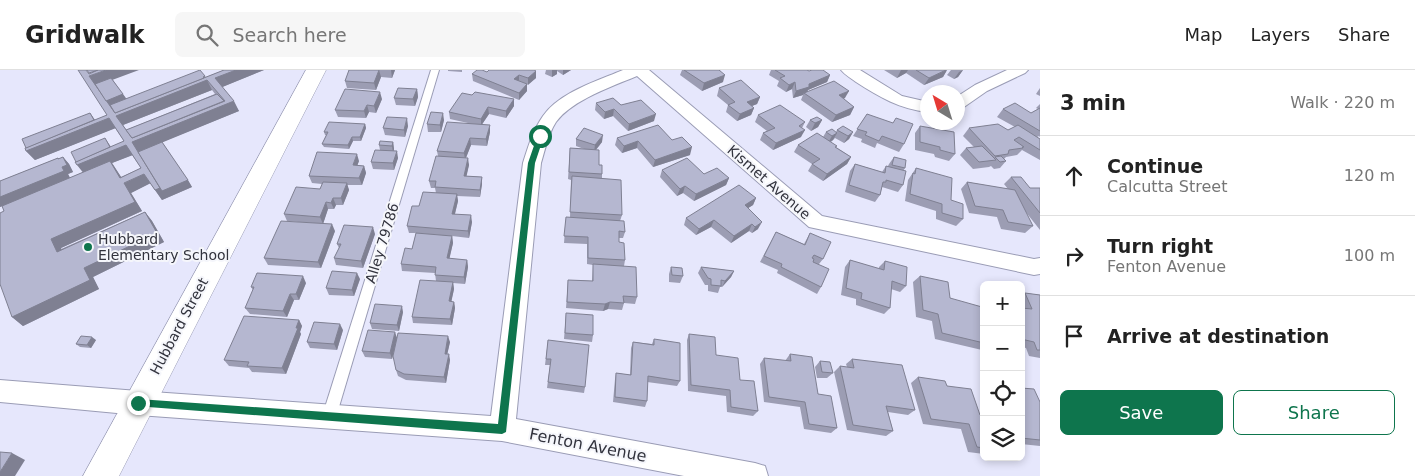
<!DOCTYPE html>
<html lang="en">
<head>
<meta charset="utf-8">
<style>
	body { margin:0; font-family:"DejaVu Sans",sans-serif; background:#f6f6f6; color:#222 }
	.controls { position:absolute; right:15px; bottom:15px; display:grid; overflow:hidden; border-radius:8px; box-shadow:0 2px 8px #0003 }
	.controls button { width:45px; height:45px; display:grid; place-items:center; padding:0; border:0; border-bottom:1px solid #e0e0e0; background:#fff; color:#222; font:25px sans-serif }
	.compass { position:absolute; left:920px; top:15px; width:45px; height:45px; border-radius:50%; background:#fff; box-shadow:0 2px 8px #0003; rotate:322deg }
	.stop { position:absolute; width:15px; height:15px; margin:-11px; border:4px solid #0e754d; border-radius:50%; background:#fff }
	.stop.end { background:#0e754d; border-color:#fff; box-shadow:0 1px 5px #0008 }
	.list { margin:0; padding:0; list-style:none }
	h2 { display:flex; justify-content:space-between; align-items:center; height:65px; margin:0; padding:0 20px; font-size:21px }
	h2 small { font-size:16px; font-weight:400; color:#767676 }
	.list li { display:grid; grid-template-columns:32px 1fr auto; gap:15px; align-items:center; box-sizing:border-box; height:80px; padding:0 20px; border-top:1px solid #e0e0e0 }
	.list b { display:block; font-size:19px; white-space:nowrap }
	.list p { margin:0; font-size:16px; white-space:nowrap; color:#767676 }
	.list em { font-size:16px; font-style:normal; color:#767676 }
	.actions { display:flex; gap:10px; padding:15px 20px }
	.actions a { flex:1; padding:11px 0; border:1px solid #0e754d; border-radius:8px; text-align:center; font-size:18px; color:#0e754d }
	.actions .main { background:#0e754d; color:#fff }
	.icon { flex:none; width:28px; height:28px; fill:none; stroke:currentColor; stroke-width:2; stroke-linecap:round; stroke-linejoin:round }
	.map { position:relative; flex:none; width:1040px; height:406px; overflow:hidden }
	header { display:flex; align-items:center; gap:30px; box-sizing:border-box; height:70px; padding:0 25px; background:#fff; border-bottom:1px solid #e0e0e0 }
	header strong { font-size:24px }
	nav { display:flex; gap:28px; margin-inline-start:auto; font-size:18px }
	.search { width:350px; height:45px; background:#f6f6f6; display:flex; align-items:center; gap:12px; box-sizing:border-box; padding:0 18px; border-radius:8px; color:#767676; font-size:19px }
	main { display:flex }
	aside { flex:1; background:#fff }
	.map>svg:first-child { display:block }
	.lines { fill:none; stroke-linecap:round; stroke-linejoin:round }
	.lane-casing { stroke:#9a9cb5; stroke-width:2 }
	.street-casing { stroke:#9a9cb5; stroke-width:2 }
	.secondary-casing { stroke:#9a9cb5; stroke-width:1 }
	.lane { fill:#fff; fill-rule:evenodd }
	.street { fill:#fff; fill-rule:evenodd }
	.secondary { fill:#fff; fill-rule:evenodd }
	.wall { fill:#9c9db3; fill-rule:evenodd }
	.shaded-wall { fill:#7f8092 }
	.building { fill:#b5b7d0; stroke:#7f8092; fill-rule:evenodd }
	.route { fill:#0e754d }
	.poi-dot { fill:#0e754d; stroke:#f5f6fb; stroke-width:2 }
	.labels { text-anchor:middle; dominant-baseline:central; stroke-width:4; stroke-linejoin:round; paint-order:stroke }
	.street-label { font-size:14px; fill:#32333d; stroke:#f5f6fb }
	.poi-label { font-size:14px; fill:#32333d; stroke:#f5f6fb; text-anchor:start }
	.near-street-label { font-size:16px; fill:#32333d; stroke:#f5f6fb }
</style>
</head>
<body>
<header>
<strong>Gridwalk</strong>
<div class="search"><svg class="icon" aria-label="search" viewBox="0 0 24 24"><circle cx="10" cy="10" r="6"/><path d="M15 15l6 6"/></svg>Search here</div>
<nav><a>Map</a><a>Layers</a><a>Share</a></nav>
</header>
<main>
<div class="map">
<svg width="1040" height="406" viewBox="0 0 1040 406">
	<rect width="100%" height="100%" fill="#e6e7fc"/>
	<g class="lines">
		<defs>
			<polygon id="lane" points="431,0 439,0 336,347 334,352 329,353 324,352 322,347"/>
			<g id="street">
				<path d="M623 0H649L822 146 1034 189 1040 188V204L1034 205 809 157 637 6C613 16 572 30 556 52 548 64 545 80 541 93L516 349 755 393 765 396 768 406H684L502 371 138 345 0 332V310L138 321 491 346 523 93C528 77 533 60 543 46 560 22 597 11 623 0Z"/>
				<path d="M841 0H860L902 26 928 32V42C900 39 879 27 856 12 851 8 845 5 841 0Z"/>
				<polygon points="1007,0 1028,0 1025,3 987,21 964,37 958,38 958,26 975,15"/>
			</g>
			<polygon id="secondary" points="306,0 326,0 119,406 83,406"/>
		</defs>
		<use href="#lane" class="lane-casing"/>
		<use href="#street" class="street-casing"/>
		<use href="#secondary" class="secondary-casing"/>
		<use href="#lane" class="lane"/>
		<use href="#street" class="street"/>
		<use href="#secondary" class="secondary"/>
	</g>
	<g class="wall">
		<path d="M224 0H264L222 17 239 41 162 72 192 117 162 130 150 113 131 123 142 141 61 178V179L145 142 152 151 164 172 93 207 99 219 23 256 12 247 4 141 2 136 0 137V111L58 88 59 89 63 87 69 94 73 102 68 104 70 108 83 102 111 77 124 71 115 58 35 90 26 81 90 43 95 50 107 45 113 10 126 29 206 7ZM212 20 215 24 126 60 123 55ZM132 85 141 98 121 107 112 93Z"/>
		<polygon points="349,0 395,0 392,8 381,7 376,20 347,18 345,11"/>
		<polygon points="448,0 462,0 462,2 448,1"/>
		<polygon points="546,0 571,0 563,5 557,1 557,4 552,7 545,4"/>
		<polygon points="682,0 720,0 723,12 702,21 680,5"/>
		<polygon points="771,0 807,0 809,1 830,5 827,12 808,20 807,22 845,28 843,29 854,37 850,45 832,52 801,30 803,25 793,28 792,19 786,22 777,16 779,11 769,5"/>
		<polygon points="884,0 947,0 943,7 924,15 906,3 897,8"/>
		<polygon points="951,0 963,0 958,7 954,9 947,5"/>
		<polygon points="536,1 536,8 527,15 527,21 519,30 473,11 472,4 487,2"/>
		<polygon points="719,18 760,27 757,34 752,36 754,38 751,45 737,51 726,42 728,35 717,26"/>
		<polygon points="1040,18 1040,26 1036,24"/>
		<polygon points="417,19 418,27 415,36 396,35 394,28"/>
		<polygon points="472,25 514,29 514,36 506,48 489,44 482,54 490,62 487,76 471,75 466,88 469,95 466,106 482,107 482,114 480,127 457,126 458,131 455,144 472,152 469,168 452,166 453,173 449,189 467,190 468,197 465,214 453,213 454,219 451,232 454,232 455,238 452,255 413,253 412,247 436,211 435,203 402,201 401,194 412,179 416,163 409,163 407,156 419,136 436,123 435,118 431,118 429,111 438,86 437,81 468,53 450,49 449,42"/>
		<polygon points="382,29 376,43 369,42 366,48 338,47 335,40"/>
		<polygon points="596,33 621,35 654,51 628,61 613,46 604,49 595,40"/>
		<polygon points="1040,34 1040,67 1039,66 1037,67 1040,69 1040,90 1022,80 1017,85 1006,87 1004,89 1006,91 1000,98 994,99 991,96 989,97 973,99 960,85 966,78 974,77 963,66 969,58 1008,60 1015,57 997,47 1003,39 1031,43 1038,39 1036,38"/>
		<polygon points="867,44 904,74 899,82 877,73 875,78 861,72 862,69 853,66"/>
		<polygon points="758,45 805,52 802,58 801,67 773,80 760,70 763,63 767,61 755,52"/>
		<polygon points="444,50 441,62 428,62 427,54"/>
		<polygon points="810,50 822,50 818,57 811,61 806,57"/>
		<polygon points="365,54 366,58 361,71 353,71 349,79 324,77 322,74 326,65 325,65 324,62"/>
		<polygon points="408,56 405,67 385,65 383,58"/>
		<polygon points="920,56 955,84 949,91 935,87 934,84 915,80 915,63"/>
		<polygon points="837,60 853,62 849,69 844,73 835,68 831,72 836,77 851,87 847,94 823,111 808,101 812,94 794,82 798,75 823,67 826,62 836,62"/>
		<polygon points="617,68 672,70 690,85 653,97 637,78 622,83 615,75"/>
		<polygon points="576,69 602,72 596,80 599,95 602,104 602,108 622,145 620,151 625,162 623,168 619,168 619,172 625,190 624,196 637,227 635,234 624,233 622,240 608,239 603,241 566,238 568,210 592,211 593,195 587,194 587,174 564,173 566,147 570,148 571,110 568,109 570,78 584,79 576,76"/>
		<polygon points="393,72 394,79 394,81 398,88 394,100 373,99 371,92 380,80 379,75"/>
		<polygon points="894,87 905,98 903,101 903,115 898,122 882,117 880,125 875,132 845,122 850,101 855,94 882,102 886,96 888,96 889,94"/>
		<polygon points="359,91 357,95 364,96 366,103 362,115 347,115 349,120 343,135 336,135 334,139 328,139 323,154 287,151 284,144 320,119 322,114 312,113 309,106"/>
		<polygon points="916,98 951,130 963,149 956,156 936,149 936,141 905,131 908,110"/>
		<polygon points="662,100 729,108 726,115 694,131 683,123 677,126 660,107"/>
		<polygon points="1011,107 1030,118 1040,118 1040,160 1025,141 1033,156 1025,163 1001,159 997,147 969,143 961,119 967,112 1008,119 1004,114"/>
		<polygon points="756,128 753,135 748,138 758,159 752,163 749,161 731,173 711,157 696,165 684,155 686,148"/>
		<polygon points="335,161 321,198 268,195 264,188"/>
		<polygon points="776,162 804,174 810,163 823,189 819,194 821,217 817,224 777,203 778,200 760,192"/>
		<polygon points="375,164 363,198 336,195 334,188 339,178 337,174"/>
		<polygon points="850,190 879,199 879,197 885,191 906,216 900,222 891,219 890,238 884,244 856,235 856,229 841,225 845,197"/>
		<polygon points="671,197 683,206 680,213 669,212 669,204"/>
		<polygon points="701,197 734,201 731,207 722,217 720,217 718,223 708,221 708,215 705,215 698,203"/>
		<polygon points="920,206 950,228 984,246 984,279 982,280 935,269 932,251 916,247 913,212"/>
		<polygon points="360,209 354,226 329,225 326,218"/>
		<polygon points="306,213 299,230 294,230 287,247 250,244 245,238 253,220 251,217"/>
		<polygon points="1025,223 1040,225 1040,288 1029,286 1026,278 1021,277 1021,227"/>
		<polygon points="403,242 399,261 372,259 370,253"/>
		<polygon points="566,243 593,265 592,272 564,269"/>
		<polygon points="299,250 302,256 300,262 301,264 286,304 252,302 249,298 229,296 224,290"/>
		<polygon points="343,260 337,280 310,278 307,272"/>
		<polygon points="689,264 716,285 758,341 753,346 727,342 726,326 688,321 687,270"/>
		<polygon points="397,267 450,272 447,284 450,290 446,313 406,310 398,306 396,300 394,282 392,289 365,287 362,281"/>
		<polygon points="654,269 680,311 677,316 647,312 647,331 645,337 613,332 615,309 616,303 630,305 631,278 633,272 652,274"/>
		<polygon points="96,270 91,278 80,277 76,274"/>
		<polygon points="548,270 585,317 584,323 547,318 550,295 545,295"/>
		<polygon points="790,284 818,324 837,358 831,363 804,359 800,337 764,332 760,294 764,288 785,291"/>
		<polygon points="852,289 915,340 908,345 888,342 893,361 886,366 847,360 834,302 840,296 847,297 846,294"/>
		<polygon points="820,291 833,303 827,308 817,308 815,297"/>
		<polygon points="918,307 947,316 980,345 984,345 984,384 968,382 961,359 923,354 911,313"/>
		<polygon points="1021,318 1040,332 1040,376 1021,374"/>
	</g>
	<g class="shaded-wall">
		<polygon points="106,0 139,0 96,16 123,24 128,31 205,6 212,20 123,55 133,71 234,31 239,41 139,82 188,110 192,117 162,130 155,120 89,6"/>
		<polygon points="236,0 264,0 220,18 215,8"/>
		<polygon points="379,0 381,7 376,20 374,13"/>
		<polygon points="391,0 395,0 392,8"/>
		<polygon points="552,0 557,0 557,4 552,7"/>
		<polygon points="563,0 571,0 563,5"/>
		<polygon points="901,0 908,0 906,3 897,8"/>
		<polygon points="947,0 943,7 924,15 929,8"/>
		<polygon points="963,0 958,7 954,9 959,2"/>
		<polygon points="536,1 536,8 528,15 528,8"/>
		<polygon points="519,5 519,12 514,9"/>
		<polygon points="725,5 723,12 702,21 704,13"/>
		<polygon points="830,5 827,12 808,20 806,24 804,23 803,25 793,28 796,21 809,14"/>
		<polygon points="795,12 792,19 786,22 789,15"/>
		<polygon points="527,14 527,21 519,30 519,23"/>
		<polygon points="417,19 418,27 415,36 413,29"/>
		<polygon points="849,21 845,28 835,32 839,25"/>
		<polygon points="380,22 382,29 376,43 374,36"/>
		<polygon points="760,27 757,34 744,39 747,32"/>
		<polygon points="514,29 514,36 506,48 506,41"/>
		<polygon points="367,35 369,42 366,48 364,41"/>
		<polygon points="488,37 489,44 481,56 481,49"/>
		<polygon points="854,37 850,45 832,52 836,45"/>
		<polygon points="754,38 751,45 737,51 740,44"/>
		<polygon points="614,39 613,46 604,49 605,42"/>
		<polygon points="90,43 97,53 109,48 116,58 35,90 26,81"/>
		<polygon points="443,43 444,50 441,62 440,55"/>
		<polygon points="656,44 654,51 628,61 629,54"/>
		<polygon points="407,48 408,56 405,67 404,60"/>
		<polygon points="822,50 818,57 811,61 815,53"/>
		<polygon points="365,54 366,58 361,71 360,67"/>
		<polygon points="490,55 490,62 487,76 486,69"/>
		<polygon points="805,60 801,67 773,80 776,73"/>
		<polygon points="853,62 849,69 844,73 848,66"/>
		<polygon points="837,63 833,70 828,73 832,66"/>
		<polygon points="603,65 602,72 594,82 595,75"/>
		<polygon points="352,67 353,71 349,79 348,75"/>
		<polygon points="105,68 113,80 126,75 133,85 112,93 125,113 144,104 151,113 131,123 142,141 61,178 66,191 57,182 51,169 120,108 85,105 77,95"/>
		<polygon points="470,68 471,75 465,90 464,83"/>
		<polygon points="638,71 637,78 622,83 624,76"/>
		<polygon points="393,72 394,79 393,83 392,76"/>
		<polygon points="692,77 690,85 653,97 655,90"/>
		<polygon points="397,81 398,88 394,100 393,93"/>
		<polygon points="357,84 359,91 355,102 353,95"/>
		<polygon points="63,87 69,94 73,102 68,104 70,108 0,137 0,127 58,88 64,95"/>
		<polygon points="851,87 847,94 823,111 827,104"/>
		<polygon points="468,88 469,95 465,113 464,106"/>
		<polygon points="364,96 366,103 362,115 359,108"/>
		<polygon points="482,107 482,114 480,127 480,120"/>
		<polygon points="729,108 726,115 694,131 696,124"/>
		<polygon points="347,113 349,120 343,135 341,128"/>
		<polygon points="685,116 683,123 677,126 680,119"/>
		<polygon points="457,124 458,131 453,151 452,144"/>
		<polygon points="333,128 336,135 334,139 331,133"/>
		<polygon points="756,128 753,135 742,142 745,135"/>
		<polygon points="326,132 328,139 323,154 320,147"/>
		<polygon points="145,142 152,151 164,172 93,207 99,219 23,256 12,247 84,198"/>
		<polygon points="471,145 472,152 469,168 468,161"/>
		<polygon points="714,150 711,157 696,165 699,159"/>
		<polygon points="762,152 758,159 752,163 755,157"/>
		<polygon points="332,154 335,161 321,198 318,192"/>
		<polygon points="752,154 749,161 731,173 734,166"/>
		<polygon points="373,157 375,164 363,198 361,191"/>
		<polygon points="452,166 453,173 448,195 447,188"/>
		<polygon points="467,190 468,197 465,214 464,207"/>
		<polygon points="734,201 731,207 722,217 725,211"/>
		<polygon points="357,203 360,209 354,226 352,220"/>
		<polygon points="303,206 306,213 299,230 296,224"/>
		<polygon points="453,212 454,219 450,238 449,231"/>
		<polygon points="290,224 294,230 287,247 283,241"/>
		<polygon points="454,232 455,238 452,255 450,249"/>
		<polygon points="610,232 608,239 603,241 605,234"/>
		<polygon points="402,236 403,242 399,261 397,255"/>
		<polygon points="299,250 302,256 300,262 301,264 286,304 282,298"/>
		<polygon points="340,254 343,260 337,280 334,274"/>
		<polygon points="395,262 397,268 392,289 390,283"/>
		<polygon points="448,266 450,272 446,290 445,284"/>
		<polygon points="92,267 96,270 91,278 87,275"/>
		<polygon points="449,284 450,290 446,313 444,307"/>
		<polygon points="12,383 25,390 15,406 0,406 0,402"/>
	</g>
	<g class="building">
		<path d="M78 0H86L89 4 98 0H106L89 6 115 43 224 0H236L215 8 234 31 132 72 160 118 155 120 144 104 124 113 135 132 51 169 57 182 145 142 157 163 84 198 90 210 12 247 0 214V143L4 141 2 136 110 91 120 108 141 98 126 75 77 95 75 92 124 71 109 48 26 81 25 78 107 45ZM207 10 225 31 132 68 116 46Z"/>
		<polygon points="87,0 98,0 89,3"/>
		<polygon points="200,0 205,6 203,7 204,8 115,43 110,35"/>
		<polygon points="349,0 379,0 374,13 345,11"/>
		<polygon points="477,0 482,0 487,2 489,0 534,0 536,1 528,8 519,5 514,9 527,14 519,23 472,4"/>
		<polygon points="684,0 719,0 725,5 704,13"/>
		<polygon points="775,0 807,0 809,1 812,0 823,0 830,5 809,14 809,17 796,21 795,12 789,15 780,8 785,6"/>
		<polygon points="916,0 946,0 929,8"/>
		<polygon points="111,8 123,24 106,31 95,14"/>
		<polygon points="741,10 760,27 747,32 754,38 740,44 728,35 735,32 719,18"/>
		<polygon points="834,11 849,21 839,25 854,37 836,45 804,23"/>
		<polygon points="398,18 417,19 413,29 394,28"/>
		<polygon points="345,19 380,22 374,36 367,35 364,41 335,40"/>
		<polygon points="475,22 514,29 506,41 488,37 481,49 449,42 462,23 472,25"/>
		<polygon points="217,24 224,31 132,68 126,60"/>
		<polygon points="613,28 621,35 641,30 656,44 629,54 614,39 605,42 596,33"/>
		<polygon points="1015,33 1031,43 1040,38 1040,61 1003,39"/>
		<polygon points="780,35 805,52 799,56 805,60 776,73 763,63 775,58 758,45"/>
		<polygon points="431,42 443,43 440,55 427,54"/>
		<polygon points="90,43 94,50 26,78 22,69"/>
		<polygon points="867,44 893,53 896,48 913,54 904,74 882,66 879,71 865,65 867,62 857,59"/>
		<polygon points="387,47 407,48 404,60 383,58"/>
		<polygon points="817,47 822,50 815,53 810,50"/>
		<polygon points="329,52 365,54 360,67 352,67 348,75 322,74 328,62 324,62"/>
		<polygon points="447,52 490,55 486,69 470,68 464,83 437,81"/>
		<polygon points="998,54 1008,60 1018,55 1040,69 1040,80 1019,67 1014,70 1024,77 1022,77 1023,78 1009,80 1008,84 995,86 969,58"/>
		<polygon points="658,55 672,70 682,67 692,77 655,90 638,71 624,76 617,68"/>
		<polygon points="843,56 853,62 848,66 837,60"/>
		<polygon points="920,56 954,62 955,84 940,80 940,77 920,72"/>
		<polygon points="584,58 603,65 595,75 576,69"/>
		<polygon points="832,59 837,63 832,66 826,62"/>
		<polygon points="817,63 837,76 835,77 851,87 827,104 812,94 820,89 798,75"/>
		<polygon points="105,68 110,77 76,92 71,82"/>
		<polygon points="380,71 393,72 392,76 379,75"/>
		<polygon points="162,72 188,110 162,121 138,82"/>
		<polygon points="982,76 996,90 979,92 966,78"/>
		<polygon points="570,78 599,80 599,95 602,95 602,104 569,102"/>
		<polygon points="375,80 397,81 393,93 371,92"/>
		<polygon points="317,82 357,84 353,95 364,96 359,108 309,106"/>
		<polygon points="436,86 468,88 464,106 482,107 480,120 435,117 436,111 429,111"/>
		<polygon points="1001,86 1006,91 1000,92 995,87"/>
		<polygon points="63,87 67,95 62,97 64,101 0,127 0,111 58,88 58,89"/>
		<polygon points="894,87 906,90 905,98 892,95"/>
		<polygon points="687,88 704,104 717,98 729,108 696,124 685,116 680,119 662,100"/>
		<polygon points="855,94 885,103 886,96 906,101 903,115 886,110 886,112 883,112 880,125 849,115"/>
		<polygon points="916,98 952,108 951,130 963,134 963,149 942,143 942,134 910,124 913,103 915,104"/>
		<polygon points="572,106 621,110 622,145 570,142"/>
		<polygon points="1011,107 1021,107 1030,118 1040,118 1040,143"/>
		<polygon points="323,112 347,113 341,128 333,128 331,133 326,132 320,147 284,144 296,117 320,119"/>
		<polygon points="967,112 1015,120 1033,156 1008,152 1003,140 975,136"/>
		<polygon points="739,115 756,128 745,135 762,152 755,157 752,154 734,166 714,150 699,159 686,148"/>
		<polygon points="423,122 457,124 452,144 471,145 468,161 407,156 412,136 419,136"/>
		<polygon points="566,147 624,151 625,162 619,161 619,172 624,173 625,190 588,188 588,167 564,166"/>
		<polygon points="281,151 332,154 318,192 264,188"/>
		<polygon points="344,155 373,157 361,191 334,188 341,174 337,174"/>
		<polygon points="776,162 805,175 810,163 831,172 823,189 814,185 812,188 814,189 813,192 829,199 821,217 781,197 782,194 764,186"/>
		<polygon points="416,163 452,166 447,188 467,190 464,207 435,205 436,197 401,194 405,178 412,179"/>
		<polygon points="850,190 884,200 885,191 907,197 906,216 892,211 890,238 861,229 862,223 846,218"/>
		<polygon points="593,194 636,197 637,227 623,226 624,233 610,232 605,234 567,232 568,210 593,211"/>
		<polygon points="671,197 682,198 683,206 672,205"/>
		<polygon points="701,197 734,201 725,211 721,210 721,216 711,215 711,209 708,208"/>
		<polygon points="332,201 357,203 352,220 326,218"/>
		<polygon points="257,203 303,206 296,224 290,224 283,241 245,238 254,217 251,217"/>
		<polygon points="920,206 948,212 950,228 982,237 984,246 984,273 942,263 938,244 923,240"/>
		<polygon points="420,210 453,212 449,231 454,232 450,249 412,247"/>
		<polygon points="1025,223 1040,225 1040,280 1037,280 1034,272 1021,269 1021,238 1032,239"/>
		<polygon points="375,234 402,236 397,255 370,253"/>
		<polygon points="566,243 593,245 593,265 565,263"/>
		<polygon points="244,246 299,250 296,258 298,258 282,298 247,296 249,292 224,290"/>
		<polygon points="314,252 340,254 334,274 307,272"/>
		<polygon points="368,260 395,262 390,283 362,281"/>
		<polygon points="398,263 448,266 445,284 449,284 444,307 404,304 396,300 393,286"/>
		<polygon points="689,264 715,267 716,285 738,288 740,310 754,311 758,341 731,337 730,320 691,315"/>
		<polygon points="81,266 92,267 87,275 76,274"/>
		<polygon points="654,269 680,273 680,311 648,306 647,331 615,327 616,303 631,305 633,272 654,275"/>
		<polygon points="548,270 589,275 585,317 548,312 551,289 546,289"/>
		<polygon points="790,284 812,287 818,324 831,326 837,358 809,354 805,332 769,327 764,288 791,291"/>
		<polygon points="852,289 902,295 915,340 886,336 893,361 853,355 840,296 854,298"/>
		<polygon points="820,291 830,292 833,303 822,302"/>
		<polygon points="918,307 945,311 947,316 971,319 980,345 984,345 984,378 977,377 969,354 931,349"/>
		<polygon points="1021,318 1034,319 1040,332 1040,370 1021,368"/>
		<polygon points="0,382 12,383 0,402"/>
	</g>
	<polygon class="route" points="538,64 544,66 535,93 506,362 502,364 135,336 133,333 138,329 498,354 528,93"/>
	<circle class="poi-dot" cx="88" cy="177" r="5"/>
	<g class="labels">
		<g class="street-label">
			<text transform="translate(769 112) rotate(41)">Kismet Avenue</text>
			<text transform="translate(382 173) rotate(-73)">Alley 79786</text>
			<text transform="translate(179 256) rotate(-62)">Hubbard Street</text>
		</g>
		<g class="poi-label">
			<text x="98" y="169">Hubbard<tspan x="98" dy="16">Elementary School</tspan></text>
		</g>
		<g class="near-street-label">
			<text transform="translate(588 375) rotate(11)">Fenton Avenue</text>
		</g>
	</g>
</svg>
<div class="controls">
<button>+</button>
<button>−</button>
<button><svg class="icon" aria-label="locate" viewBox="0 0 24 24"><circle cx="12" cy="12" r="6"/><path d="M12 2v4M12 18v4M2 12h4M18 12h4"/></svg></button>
<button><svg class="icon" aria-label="layers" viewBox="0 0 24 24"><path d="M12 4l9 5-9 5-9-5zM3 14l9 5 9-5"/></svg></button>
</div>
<svg class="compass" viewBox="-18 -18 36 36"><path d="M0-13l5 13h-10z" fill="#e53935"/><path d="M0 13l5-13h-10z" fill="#767676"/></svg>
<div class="stop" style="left:540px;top:66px"></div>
<div class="stop end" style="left:138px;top:333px"></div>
</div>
<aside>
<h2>3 min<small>Walk · 220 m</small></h2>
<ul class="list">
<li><svg class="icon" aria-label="ahead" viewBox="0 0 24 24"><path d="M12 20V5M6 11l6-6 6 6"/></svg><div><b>Continue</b><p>Calcutta Street</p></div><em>120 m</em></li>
<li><svg class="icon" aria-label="right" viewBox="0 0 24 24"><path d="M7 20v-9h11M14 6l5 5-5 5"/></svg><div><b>Turn right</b><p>Fenton Avenue</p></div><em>100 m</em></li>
<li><svg class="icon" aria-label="arrive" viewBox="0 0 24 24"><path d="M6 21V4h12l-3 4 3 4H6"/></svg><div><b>Arrive at destination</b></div></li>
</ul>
<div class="actions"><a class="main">Save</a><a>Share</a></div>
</aside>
</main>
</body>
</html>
